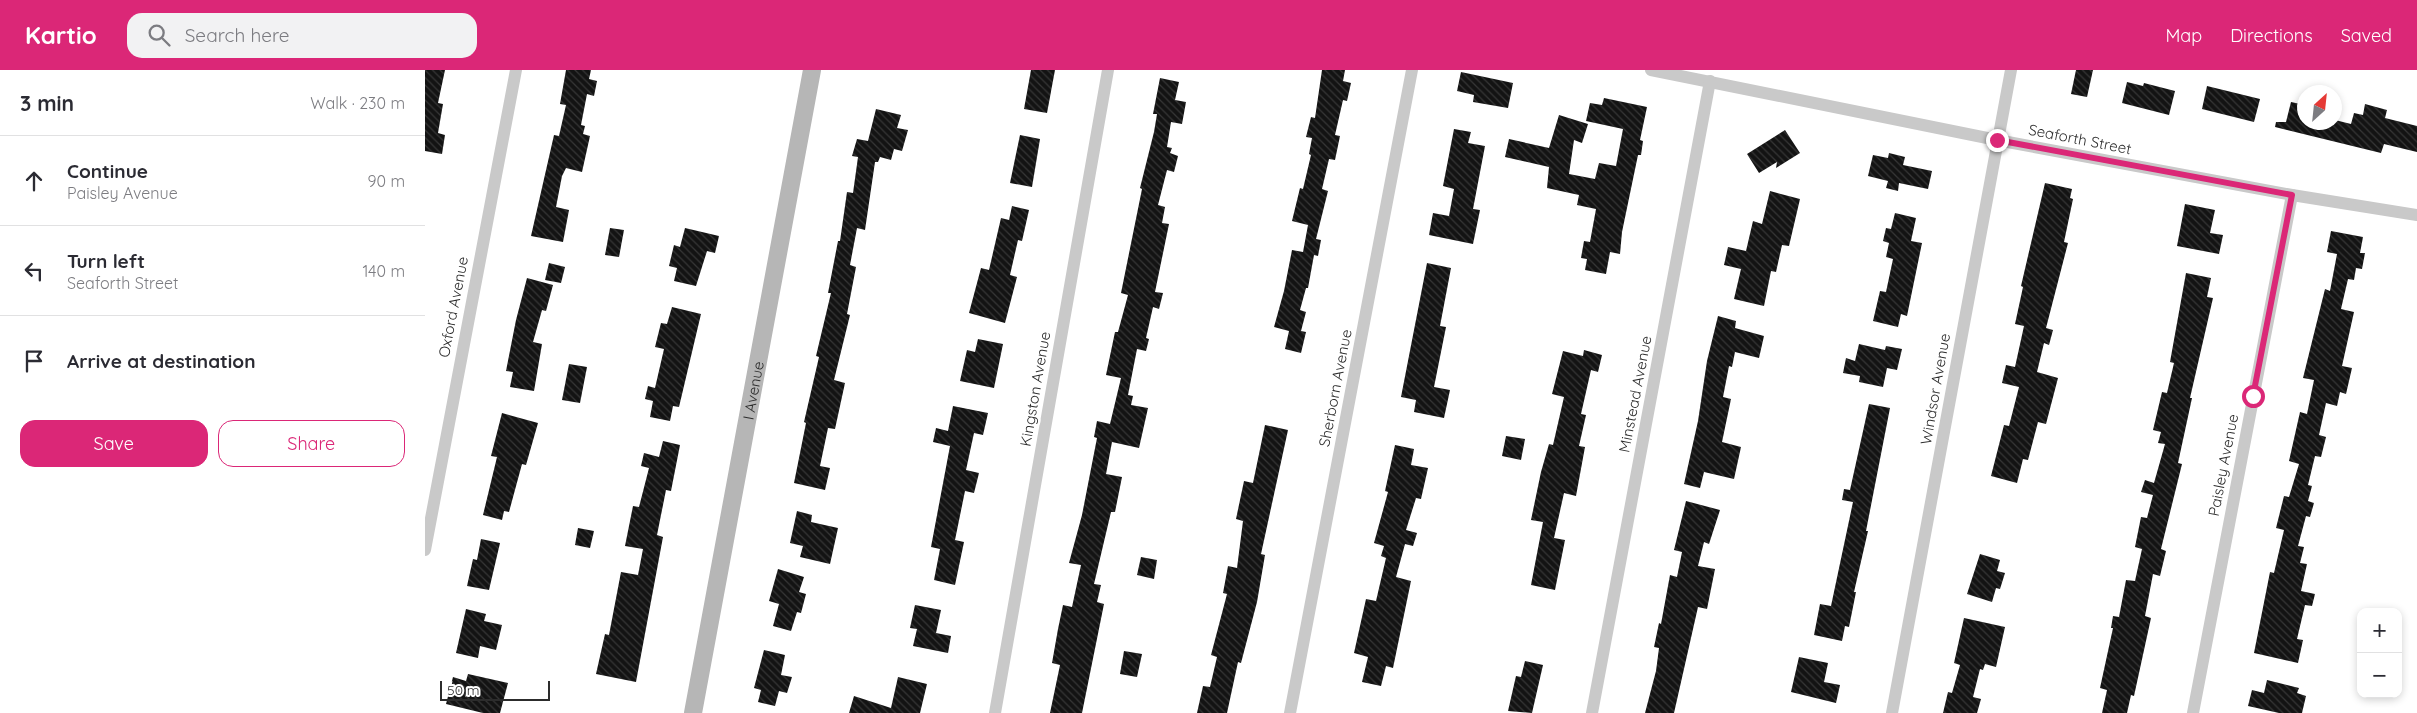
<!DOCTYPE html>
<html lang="en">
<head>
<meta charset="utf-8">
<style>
	body { margin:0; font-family:Quicksand,sans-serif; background:#f2f2f3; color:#2b2b33 }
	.controls { position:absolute; right:15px; bottom:15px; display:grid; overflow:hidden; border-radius:10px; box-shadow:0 2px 8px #0003 }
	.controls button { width:45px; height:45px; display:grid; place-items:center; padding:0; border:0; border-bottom:1px solid #e1e1e2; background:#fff; color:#2b2b33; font:25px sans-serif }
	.compass { position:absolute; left:1872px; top:15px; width:45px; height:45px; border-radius:50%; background:#fff; box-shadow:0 2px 8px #0003; rotate:27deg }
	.scale { position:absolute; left:15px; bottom:12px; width:110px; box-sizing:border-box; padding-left:5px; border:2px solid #2c2c2c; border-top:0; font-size:14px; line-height:18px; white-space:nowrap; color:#2c2c2c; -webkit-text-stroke:4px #fff; paint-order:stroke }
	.stop { position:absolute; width:15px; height:15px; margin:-11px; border:4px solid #db2777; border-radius:50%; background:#fff }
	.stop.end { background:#db2777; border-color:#fff; box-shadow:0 1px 5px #0008 }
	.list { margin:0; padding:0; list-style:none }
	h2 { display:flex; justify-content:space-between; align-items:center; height:65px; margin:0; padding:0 20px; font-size:21px }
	h2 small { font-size:16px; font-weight:400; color:#7c7c81 }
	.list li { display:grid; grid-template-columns:32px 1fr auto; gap:15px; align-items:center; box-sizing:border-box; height:90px; padding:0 20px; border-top:1px solid #e1e1e2 }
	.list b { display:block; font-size:19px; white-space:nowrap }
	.list p { margin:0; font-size:16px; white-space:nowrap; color:#7c7c81 }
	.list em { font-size:16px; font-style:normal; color:#7c7c81 }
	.actions { display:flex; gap:10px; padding:15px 20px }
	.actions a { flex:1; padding:11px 0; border:1px solid #db2777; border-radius:15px; text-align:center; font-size:18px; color:#db2777 }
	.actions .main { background:#db2777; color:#fff }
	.icon { flex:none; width:28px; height:28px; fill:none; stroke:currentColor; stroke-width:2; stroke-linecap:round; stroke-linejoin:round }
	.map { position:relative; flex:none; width:1992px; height:643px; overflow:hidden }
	header { display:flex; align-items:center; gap:30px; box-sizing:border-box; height:70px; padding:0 25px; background:#db2777; color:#fff }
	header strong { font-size:24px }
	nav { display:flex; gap:28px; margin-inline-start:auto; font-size:18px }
	.search { width:350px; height:45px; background:#f2f2f3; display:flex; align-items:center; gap:12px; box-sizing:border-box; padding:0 18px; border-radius:15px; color:#7c7c81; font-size:19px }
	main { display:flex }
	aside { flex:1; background:#fff }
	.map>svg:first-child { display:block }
	.building { fill:url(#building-back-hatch) }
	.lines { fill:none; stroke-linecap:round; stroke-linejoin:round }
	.minor { stroke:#c9c9c9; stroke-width:12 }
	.secondary { stroke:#b6b6b6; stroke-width:18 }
	.route { stroke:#db2777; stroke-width:6 }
	.labels { text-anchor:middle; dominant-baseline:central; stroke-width:5; stroke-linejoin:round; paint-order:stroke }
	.street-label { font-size:15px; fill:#2c2c2c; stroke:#fff }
</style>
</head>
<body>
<header>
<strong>Kartio</strong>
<div class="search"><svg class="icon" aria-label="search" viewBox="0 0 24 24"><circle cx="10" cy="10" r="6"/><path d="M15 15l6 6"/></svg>Search here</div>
<nav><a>Map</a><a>Directions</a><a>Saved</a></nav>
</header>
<main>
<aside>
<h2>3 min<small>Walk · 230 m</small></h2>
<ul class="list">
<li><svg class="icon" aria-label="ahead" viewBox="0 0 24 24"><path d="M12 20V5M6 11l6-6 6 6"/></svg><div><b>Continue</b><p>Paisley Avenue</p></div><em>90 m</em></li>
<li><svg class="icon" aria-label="left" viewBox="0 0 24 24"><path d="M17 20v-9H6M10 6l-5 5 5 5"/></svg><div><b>Turn left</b><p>Seaforth Street</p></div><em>140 m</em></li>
<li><svg class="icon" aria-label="arrive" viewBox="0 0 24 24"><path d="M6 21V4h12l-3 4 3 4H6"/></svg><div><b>Arrive at destination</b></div></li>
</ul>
<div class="actions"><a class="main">Save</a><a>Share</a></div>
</aside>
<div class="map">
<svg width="1992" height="643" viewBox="0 0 1992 643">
	<defs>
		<pattern id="building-back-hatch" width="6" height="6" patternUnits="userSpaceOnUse" patternTransform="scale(1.25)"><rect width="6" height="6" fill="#131313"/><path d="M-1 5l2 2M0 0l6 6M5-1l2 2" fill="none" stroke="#363636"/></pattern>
	</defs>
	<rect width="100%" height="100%" fill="#fff"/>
	<g class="building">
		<polygon points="0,0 20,0 13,33 18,34 13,63 20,65 17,84 0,81"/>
		<polygon points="141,0 166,0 164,9 172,11 169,26 162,24 156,55 160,56 158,64 165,66 157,102 141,98 137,106 131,137 144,140 138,172 106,166 129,65 134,66 141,35 135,34"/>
		<polygon points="606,0 630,0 622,43 599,39"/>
		<polygon points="897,0 920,0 918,11 926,13 922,31 918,30 910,65 915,66 910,90 904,89 897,119 903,121 891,169 896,170 893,186 889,185 883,218 881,218 875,240 881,242 876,261 881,262 876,283 860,279 864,261 849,257 859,221 867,180 878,182 883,155 867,151 875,118 878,119 886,85 884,84 887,68 881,67 886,47 890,48"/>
		<polygon points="1651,0 1668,0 1662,27 1646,24"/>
		<polygon points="1036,2 1088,13 1083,38 1048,32 1049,25 1032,21"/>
		<polygon points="735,8 754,12 750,30 761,32 757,54 746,52 742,77 747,78 745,83 753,86 749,102 742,100 733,135 740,137 737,153 744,154 730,222 738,223 734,239 728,237 721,268 724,269 721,281 712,279 703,325 708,326 706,335 723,338 714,378 687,372 681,404 697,407 690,442 686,442 669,514 676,515 672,532 679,534 657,643 625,643 635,595 627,593 633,559 638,535 647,537 656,495 644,493 657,445 672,368 669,367 672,351 685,354 696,308 681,305 690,262 693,262 703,225 696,223 717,119 715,118 729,62 732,44 728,44"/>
		<polygon points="1702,12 1718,16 1719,13 1750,21 1744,45 1697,33"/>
		<polygon points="1782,16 1835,29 1829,52 1777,39"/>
		<polygon points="1179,28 1222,37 1215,70 1218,71 1216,85 1213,85 1197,162 1195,184 1185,182 1181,204 1160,200 1162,189 1156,188 1159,171 1165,172 1171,139 1152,135 1154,125 1122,118 1124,97 1080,87 1084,69 1124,78 1134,45 1163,54 1157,73 1149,70 1144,104 1170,109 1174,93 1191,96 1198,59 1161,51 1165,33 1177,35"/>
		<polygon points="1866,32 1880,35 1880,52 1910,52 1910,50 1926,54 1929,43 1938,45 1940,34 1962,40 1960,48 1992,56 1992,82 1959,74 1956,83 1850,57 1851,52 1861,52"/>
		<polygon points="451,39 476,45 472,58 483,60 477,81 469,79 466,90 455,87 453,92 450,92 440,160 432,158 425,195 431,197 422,244 425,245 409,310 420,313 410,359 403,358 395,396 405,398 400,420 369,413 381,353 379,352 394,287 391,286 406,223 403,223 413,171 415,171 422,122 428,123 433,87 427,86 432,69 443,71"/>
		<polygon points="1029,59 1046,62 1043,73 1060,76 1048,139 1055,140 1048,174 1004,165 1008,143 1024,146 1029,119 1018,116"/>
		<polygon points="1360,60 1375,83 1351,98 1352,92 1334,103 1322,84"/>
		<polygon points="595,65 615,69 607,117 585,113"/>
		<polygon points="1464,83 1480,87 1478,95 1507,101 1503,119 1474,113 1473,121 1461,118 1463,111 1443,106 1448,85 1463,88"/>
		<polygon points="1620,113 1647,119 1645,128 1648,129 1639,172 1643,173 1621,258 1628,260 1624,275 1619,273 1612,302 1633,308 1621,354 1613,352 1603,390 1598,389 1592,413 1566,406 1579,355 1584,356 1594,317 1577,313 1581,295 1590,297 1599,256 1590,254 1598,217 1596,216"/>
		<polygon points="1345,121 1375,129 1364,176 1357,175 1351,202 1346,201 1339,236 1309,229 1316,199 1299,195 1303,177 1321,181 1328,151 1337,154"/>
		<polygon points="1760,134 1790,140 1785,163 1798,165 1794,184 1752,176"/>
		<polygon points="587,136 604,140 597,171 593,170 585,205 592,207 580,253 544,243 556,198 564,200 576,148 584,150"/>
		<polygon points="1470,143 1491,148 1486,171 1497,173 1482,246 1476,244 1473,257 1448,251 1455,221 1461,222 1468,189 1461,187 1464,173 1458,171 1461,158 1466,159"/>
		<polygon points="185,158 199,160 194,187 180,185"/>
		<polygon points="260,158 294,166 290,183 282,181 271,216 249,211 252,198 244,196 249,175 255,177"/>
		<polygon points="1906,161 1938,167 1935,183 1940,183 1937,199 1931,198 1929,210 1923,209 1916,239 1929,242 1917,296 1927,298 1921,324 1915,322 1912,336 1901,333 1894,365 1901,367 1896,387 1890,386 1883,415 1887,416 1883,431 1889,433 1885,447 1881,446 1873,476 1879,477 1875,493 1882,494 1876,521 1890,524 1887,536 1880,535 1872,569 1878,570 1873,593 1829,583 1845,502 1849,503 1859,460 1851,458 1859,426 1864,427 1874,394 1864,391 1875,342 1882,344 1889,310 1878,308 1900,219 1905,221 1912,184 1902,182"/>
		<polygon points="124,193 140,197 136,213 120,210"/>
		<polygon points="1002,193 1026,198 1015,256 1021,257 1009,317 1025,320 1019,348 989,342 991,330 976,327"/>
		<polygon points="1761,203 1786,208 1782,227 1788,228 1765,328 1767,328 1753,393 1757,394 1736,479 1741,481 1735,506 1728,504 1720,546 1726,548 1709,626 1706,625 1702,643 1677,643 1682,620 1675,618 1688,558 1686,558 1688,546 1694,547 1701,510 1710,511 1717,479 1710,477 1716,447 1722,448 1728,425 1716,422 1720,410 1729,413 1740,374 1733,373 1736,362 1728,360 1737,322 1742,323 1749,293 1745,292"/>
		<polygon points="102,208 128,215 121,241 117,240 108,272 117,274 109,321 85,317 88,302 81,301 91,250"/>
		<polygon points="247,237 276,244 254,337 248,336 245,351 225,347 228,331 220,329 223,316 230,318 239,279 230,277 236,253 242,254"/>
		<polygon points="1293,246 1311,251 1310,258 1339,266 1334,288 1310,282 1307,297 1304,296 1298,327 1306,329 1297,372 1316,377 1309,409 1279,402 1275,418 1259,414 1273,351 1282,291"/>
		<polygon points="553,269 578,274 569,318 535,311 542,280 550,282"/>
		<polygon points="1434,274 1460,280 1461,276 1477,279 1472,300 1462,298 1458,317 1434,312 1435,306 1418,303 1421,288 1430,291"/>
		<polygon points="1159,280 1177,285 1173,302 1166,300 1156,344 1161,345 1154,376 1160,377 1151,426 1139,423 1129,468 1140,470 1130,520 1106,515 1118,452 1106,450 1116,402 1124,374 1128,375 1139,327 1127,324 1138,281 1158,286"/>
		<polygon points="144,294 162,297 155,333 137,330"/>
		<polygon points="1444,334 1465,338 1441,461 1443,461 1429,522 1431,522 1424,557 1420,556 1417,571 1389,565 1395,534 1406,536 1428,432 1417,430 1419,419 1425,420"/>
		<polygon points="528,336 563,343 558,365 549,363 541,400 554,403 549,423 540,421 530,470 539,472 530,515 509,510 515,479 506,477 525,376 508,372 511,358 523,361"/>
		<polygon points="77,343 113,353 101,395 97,394 84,442 79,441 77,450 58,445 72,387 66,386"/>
		<polygon points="840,355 863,360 836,484 840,485 832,532 816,593 813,592 802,643 772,643 778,616 785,617 792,587 786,585 802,524 798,523 803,496 812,498 818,451 811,449 819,411 828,413"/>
		<polygon points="1081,366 1100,369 1096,390 1077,386"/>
		<polygon points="238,371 255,375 246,421 241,420 232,465 238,467 211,612 171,604 180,564 184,565 196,502 213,505 218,479 200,476 208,436 214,437 224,398 216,396 219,383 234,387"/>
		<polygon points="970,375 989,379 986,395 1003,398 996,429 991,428 981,460 992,463 988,476 980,474 971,507 986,511 968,598 961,596 956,616 937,612 943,587 929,583 941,529 951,531 961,488 956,486 959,476 949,473 963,422 960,421"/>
		<polygon points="1261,431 1295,440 1284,474 1279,472 1273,496 1290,499 1282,539 1273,537 1249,643 1220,643 1231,601 1234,578 1229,577 1234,553 1236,554 1245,505 1252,507 1257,482 1249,480"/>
		<polygon points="372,441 387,445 386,452 413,458 405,494 375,487 378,476 365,473"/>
		<polygon points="153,458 169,461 165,478 150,475"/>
		<polygon points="56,469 75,473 64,520 42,516 48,489 52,490"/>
		<polygon points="1555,484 1575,490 1572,501 1580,503 1575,519 1571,518 1567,532 1542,524"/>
		<polygon points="716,487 732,490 729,509 712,505"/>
		<polygon points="353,499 379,507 374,522 381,524 376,543 372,542 366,561 348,556 354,534 344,531"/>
		<polygon points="490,535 516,540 511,563 526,566 523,583 488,576 492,559 485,558"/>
		<polygon points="41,539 61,544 59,551 77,555 71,580 55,576 53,588 31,583"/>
		<polygon points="1539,548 1580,557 1571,597 1560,594 1558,600 1555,599 1548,627 1556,629 1552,643 1518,643 1523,622 1527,623 1535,595 1529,593"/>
		<polygon points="339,580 360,585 356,605 367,607 362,623 354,621 350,636 333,632 336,620 329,618"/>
		<polygon points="699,581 717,584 712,607 695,604"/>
		<polygon points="1374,587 1403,593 1399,612 1415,615 1411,633 1366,622"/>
		<polygon points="1100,591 1118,595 1107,643 1083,641 1091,606 1096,607"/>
		<polygon points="43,604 83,613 75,643 58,643 21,634 28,607 41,611"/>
		<polygon points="473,607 502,614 495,643 424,643 429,626 466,638"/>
		<polygon points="1842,610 1874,618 1872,623 1881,626 1877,643 1854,643 1823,636 1827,620 1839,623"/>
	</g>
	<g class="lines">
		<g class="minor">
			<polyline points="1226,0 1572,70 1867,125 1992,145"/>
			<polyline points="0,480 91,0"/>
			<polyline points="570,643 683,0"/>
			<polyline points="865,643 987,0"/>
			<polyline points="1167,643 1285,11"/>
			<polyline points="1467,643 1586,0"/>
			<polyline points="1768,643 1867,125"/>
		</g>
		<path class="secondary" id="s1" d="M268 643 387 0"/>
	</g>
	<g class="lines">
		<polyline class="route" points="1572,70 1867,125 1828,326"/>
	</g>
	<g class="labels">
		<g class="street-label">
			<text transform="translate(1655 69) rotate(11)">Seaforth Street</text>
			<text transform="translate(28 237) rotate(-79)">Oxford Avenue</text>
			<text transform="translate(910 318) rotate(-79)">Sherborn Avenue</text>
			<text transform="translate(610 319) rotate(-80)">Kingston Avenue</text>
			<text transform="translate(1510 319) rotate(-80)">Windsor Avenue</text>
			<text stroke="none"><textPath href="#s1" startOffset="328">I Avenue</textPath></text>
			<text transform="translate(1210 324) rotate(-79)">Minstead Avenue</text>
			<text transform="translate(1798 395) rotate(-79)">Paisley Avenue</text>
		</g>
	</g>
</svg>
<div class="controls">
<button>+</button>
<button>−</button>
</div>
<svg class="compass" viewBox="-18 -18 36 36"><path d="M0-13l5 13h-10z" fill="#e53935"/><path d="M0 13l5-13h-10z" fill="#7c7c81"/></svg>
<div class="scale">50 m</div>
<div class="stop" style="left:1828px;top:326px"></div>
<div class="stop end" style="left:1572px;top:70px"></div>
</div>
</main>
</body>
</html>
